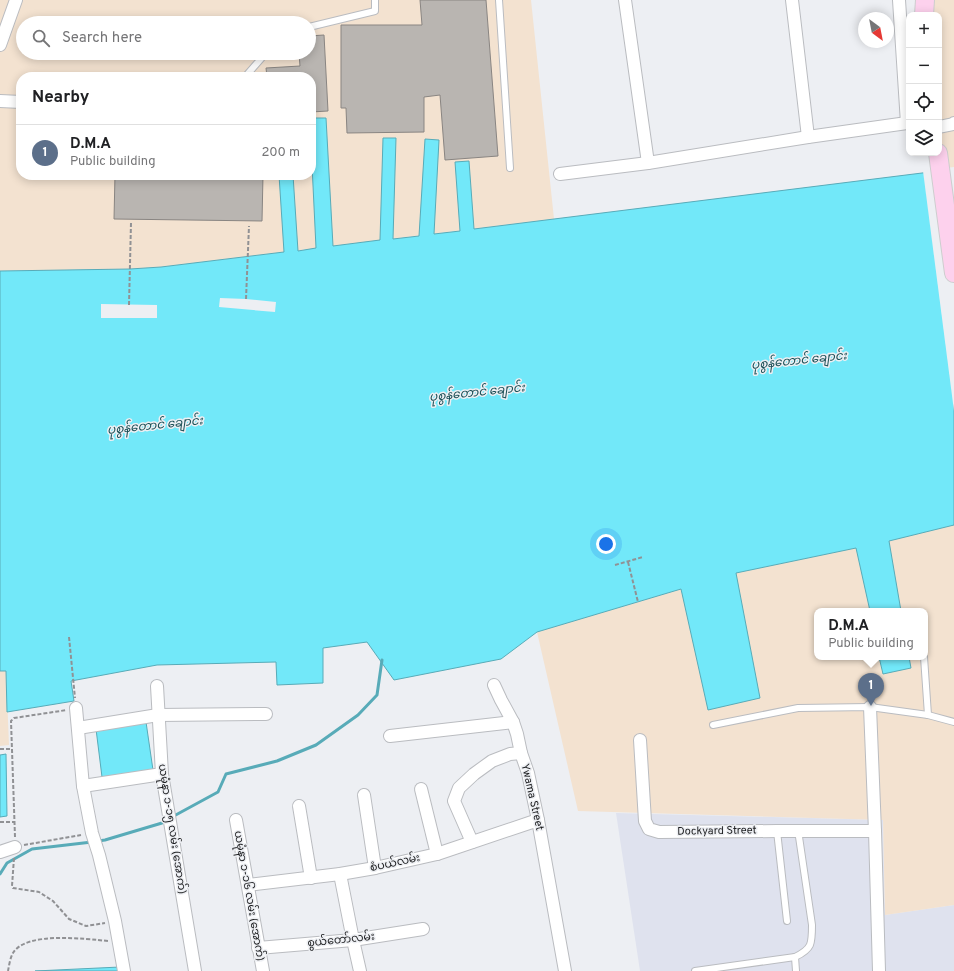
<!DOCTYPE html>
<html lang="en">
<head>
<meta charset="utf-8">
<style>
	body { margin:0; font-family:Overpass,"Noto Sans Myanmar",sans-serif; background:#f2f2f2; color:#202124 }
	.controls { position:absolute; right:12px; top:12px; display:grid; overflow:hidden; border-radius:8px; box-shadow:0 2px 10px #0003 }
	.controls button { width:36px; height:36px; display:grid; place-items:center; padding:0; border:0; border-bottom:1px solid #e0e0e0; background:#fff; color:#202124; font:20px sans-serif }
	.compass { position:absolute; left:858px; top:12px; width:36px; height:36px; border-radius:50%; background:#fff; box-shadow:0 2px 10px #0003; rotate:148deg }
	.you { position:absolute; left:606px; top:544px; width:14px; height:14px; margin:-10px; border:3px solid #fff; border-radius:50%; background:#1a73e8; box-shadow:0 0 0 6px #1a73e833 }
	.badge { display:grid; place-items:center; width:26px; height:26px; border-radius:50%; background:#db2777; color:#fff; font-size:13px; font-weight:700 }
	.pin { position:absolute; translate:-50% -33px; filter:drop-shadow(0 1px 2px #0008) }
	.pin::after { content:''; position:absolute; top:21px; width:14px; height:12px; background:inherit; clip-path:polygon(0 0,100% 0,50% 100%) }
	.popup { position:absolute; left:814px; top:608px; width:114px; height:52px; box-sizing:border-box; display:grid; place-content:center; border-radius:8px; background:#fff; filter:drop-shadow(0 1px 3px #0005); font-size:13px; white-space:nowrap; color:#757577 }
	.popup b { font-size:15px; color:#202124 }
	.popup::after { content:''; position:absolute; left:50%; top:100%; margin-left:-8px; border:8px solid transparent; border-top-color:#fff }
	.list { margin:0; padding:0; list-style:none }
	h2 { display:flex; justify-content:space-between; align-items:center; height:52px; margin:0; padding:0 16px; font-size:17px }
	h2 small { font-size:13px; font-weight:400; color:#757577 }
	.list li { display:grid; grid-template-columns:26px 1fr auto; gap:12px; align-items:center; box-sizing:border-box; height:56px; padding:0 16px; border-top:1px solid #e0e0e0 }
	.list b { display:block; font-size:15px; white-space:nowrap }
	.list p { margin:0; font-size:13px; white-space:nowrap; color:#757577 }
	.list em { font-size:13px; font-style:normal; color:#757577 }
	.icon { flex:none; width:22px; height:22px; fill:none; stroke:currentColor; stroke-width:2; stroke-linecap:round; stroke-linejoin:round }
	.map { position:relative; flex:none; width:954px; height:971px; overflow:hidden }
	.search { position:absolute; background:#fff; box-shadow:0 2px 10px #0003; left:16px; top:16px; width:300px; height:44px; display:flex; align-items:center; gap:10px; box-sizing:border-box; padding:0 14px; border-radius:22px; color:#757577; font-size:15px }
	.panel { position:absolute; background:#fff; box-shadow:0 2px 10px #0003; left:16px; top:72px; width:300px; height:108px; border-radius:16px }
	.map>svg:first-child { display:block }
	.built { fill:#dfe2ee }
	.industrial { fill:#f3e2d0; fill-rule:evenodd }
	.water { fill:#72e8f9; stroke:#58abb8 }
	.pier { fill:#edeff3 }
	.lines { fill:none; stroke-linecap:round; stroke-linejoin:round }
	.stream { stroke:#58abb8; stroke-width:3 }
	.building { fill:#b9b5b1; stroke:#898582 }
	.lane-casing { stroke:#babcc0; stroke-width:8 }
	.street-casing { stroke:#babcc0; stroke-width:14 }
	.primary-casing { stroke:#cdcdce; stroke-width:20 }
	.path { stroke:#909194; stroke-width:2; stroke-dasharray:4 2; stroke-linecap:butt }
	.lane { stroke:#fff; stroke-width:6 }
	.street { stroke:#fff; stroke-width:12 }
	.primary { stroke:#fdd1ed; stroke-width:18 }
	.labels { text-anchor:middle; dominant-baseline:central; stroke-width:3; stroke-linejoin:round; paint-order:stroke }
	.street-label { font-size:11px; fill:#1c1d1f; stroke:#edeff3 }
	.water-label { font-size:12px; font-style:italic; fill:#194e55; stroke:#edeff3 }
</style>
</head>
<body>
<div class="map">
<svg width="954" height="971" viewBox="0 0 954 971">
	<rect width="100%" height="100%" fill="#edeff3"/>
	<polygon class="built" points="616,813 883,820 885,915 954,905 954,971 640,971"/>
	<g class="industrial">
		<path d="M0 0H531L554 219 161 267 130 269 0 271ZM23 23H309V53H23ZM21 77H311V175H21Z"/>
		<polygon points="915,0 954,0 954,169 931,172 930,153 939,153 939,15 917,15"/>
		<path d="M954 525V905L885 915 883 820 578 811 537 632 736 573 889 541ZM817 611H925V657H817Z"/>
		<polygon points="0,671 6,671 9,745 0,746"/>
	</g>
	<g class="water">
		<polygon points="311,118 326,118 333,246 380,240 383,138 396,138 393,239 419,236 425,139 439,140 434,234 460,231 455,162 469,161 474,229 954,169 954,525 889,541 901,611 870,611 856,548 736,573 760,698 708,710 681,589 537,632 501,659 394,680 367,642 323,648 323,683 277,685 276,662 157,665 71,681 74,701 7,712 6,671 0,671 0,271 130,269 161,267 284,252 279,175 293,175 298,251 316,248 311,144"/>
		<polygon points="879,657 909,657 911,668 883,674"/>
		<polygon points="146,722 153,770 102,777 96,729"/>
		<polygon points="6,754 7,816 0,817 0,755"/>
		<polygon points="120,967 120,971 35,971"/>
	</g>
	<g class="pier">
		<polygon points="954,167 954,411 923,171"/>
		<polygon points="220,298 246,299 276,302 275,312 219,307"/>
		<polygon points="101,304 157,305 157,318 101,318"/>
	</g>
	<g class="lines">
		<g class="stream">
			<polyline points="172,817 218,792 226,774 277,761 316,745 358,715 377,695 382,660"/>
			<polyline points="98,841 105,840 162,823 167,820"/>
			<polyline points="0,874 7,863 32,849 92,842"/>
		</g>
	</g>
	<g class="building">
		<polygon points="420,0 486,0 498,156 445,160 440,95 424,97 424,132 347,133 346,108 341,108 341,25 422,25"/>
		<polygon points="324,35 328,111 311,112 311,77 267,77 266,68 300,66 299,53 309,53 309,36"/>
		<polygon points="115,175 263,175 262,221 114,219"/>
	</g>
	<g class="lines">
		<defs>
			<g id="lane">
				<polyline points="499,0 510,168"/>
				<polyline points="309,27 375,11 375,0"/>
				<polyline points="245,77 266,53"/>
				<polyline points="924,657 928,715"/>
				<polyline points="713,725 798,708 870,707 928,715 954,722"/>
				<polyline points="777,831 787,921"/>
				<polyline points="795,957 796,971"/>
				<path d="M695 971 795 957C812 949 812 944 812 925L798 830"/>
			</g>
			<g id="street">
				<polyline points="625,0 648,163"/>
				<polyline points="792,0 808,137"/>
				<polyline points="899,0 907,123"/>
				<polyline points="0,45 16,0"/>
				<polyline points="0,101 21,102"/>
				<polyline points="939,127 953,124 954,123"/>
				<polyline points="560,174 648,163 808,137 907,123 909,123"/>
				<polyline points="494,685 501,700 513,722 517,734 521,753"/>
				<polyline points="157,686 162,774 195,971"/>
				<polyline points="870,707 875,831"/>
				<polyline points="76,708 83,786 92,833 99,855 115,921 124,971"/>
				<polyline points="78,728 158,715 266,714"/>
				<polyline points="390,736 513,722"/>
				<polyline points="640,740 645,821 649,829 659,832 777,831 875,831 879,971"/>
				<polyline points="83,786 162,774"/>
				<polyline points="421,789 437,854"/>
				<polyline points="364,795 375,868"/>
				<polyline points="299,806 311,878"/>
				<polyline points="236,820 263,971"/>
				<polyline points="472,842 454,801 459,788 474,774 492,761 510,754 521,753 528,773 538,820 565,971"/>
				<polyline points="0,852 15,847"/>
				<polyline points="340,874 353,940 360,971"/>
				<polyline points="248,885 340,874 375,868 437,854 538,820"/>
				<polyline points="258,948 353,940 423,929"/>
			</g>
			<g id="primary">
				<polyline points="924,15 925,0"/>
				<polyline points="938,153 954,273"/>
			</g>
		</defs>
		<use href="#lane" class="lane-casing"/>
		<use href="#street" class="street-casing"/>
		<use href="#primary" class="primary-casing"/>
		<g class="path">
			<polyline points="246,299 249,226"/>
			<polyline points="129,305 131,223"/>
			<polyline points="628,562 638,602"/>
			<polyline points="615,565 643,557"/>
			<polyline points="69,637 75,698"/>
			<polyline points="0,749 12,749"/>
			<polyline points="0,822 15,822"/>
			<polyline points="15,837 11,721 14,718 67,710"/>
			<polyline points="24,845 81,835"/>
			<polyline points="14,858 12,886 13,888 39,892 53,901 69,919 86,926 105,923"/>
			<path d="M8 971C9 966 10 958 13 953 26 931 86 939 108 941"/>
		</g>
		<use href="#lane" class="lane"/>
		<use href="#street" class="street"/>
		<use href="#primary" class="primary"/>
	</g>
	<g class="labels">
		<g class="street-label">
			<text transform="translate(532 797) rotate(77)">Ywama Street</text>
			<text transform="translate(172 829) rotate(81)">ယမုံနာ ၁-၁၅ လမ်း (အောက်)</text>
			<text transform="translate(717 831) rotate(-1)">Dockyard Street</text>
			<text transform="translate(395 863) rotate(-12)">စံပယ်လမ်း</text>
			<text transform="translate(249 896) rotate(80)">ယမုံနာ ၁-၁၆ လမ်း (အောက်)</text>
			<text transform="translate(341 940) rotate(-6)">စွယ်တော်လမ်း</text>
		</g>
		<g class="water-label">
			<text transform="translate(799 361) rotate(-6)">ပုစွန်တောင် ချောင်း</text>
			<text transform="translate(477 393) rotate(-6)">ပုစွန်တောင် ချောင်း</text>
			<text transform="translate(155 426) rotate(-6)">ပုစွန်တောင် ချောင်း</text>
		</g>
	</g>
</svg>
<div class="controls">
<button>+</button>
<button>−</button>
<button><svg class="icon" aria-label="locate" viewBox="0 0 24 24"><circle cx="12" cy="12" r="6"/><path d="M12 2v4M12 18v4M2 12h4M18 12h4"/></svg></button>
<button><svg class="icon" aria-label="layers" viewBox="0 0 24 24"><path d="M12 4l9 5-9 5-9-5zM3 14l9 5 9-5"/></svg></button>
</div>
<svg class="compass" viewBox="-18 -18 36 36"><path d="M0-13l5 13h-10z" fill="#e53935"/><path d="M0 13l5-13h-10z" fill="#757577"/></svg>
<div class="you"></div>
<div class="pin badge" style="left:871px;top:706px;background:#5c6f8a">1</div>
<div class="popup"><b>D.M.A</b>Public building</div>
<div class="search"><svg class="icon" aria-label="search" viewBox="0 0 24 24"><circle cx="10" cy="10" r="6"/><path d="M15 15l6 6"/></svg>Search here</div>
<section class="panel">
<h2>Nearby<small></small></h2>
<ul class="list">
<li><span class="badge" style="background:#5c6f8a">1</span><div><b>D.M.A</b><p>Public building</p></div><em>200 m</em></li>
</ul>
</section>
</div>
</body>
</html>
